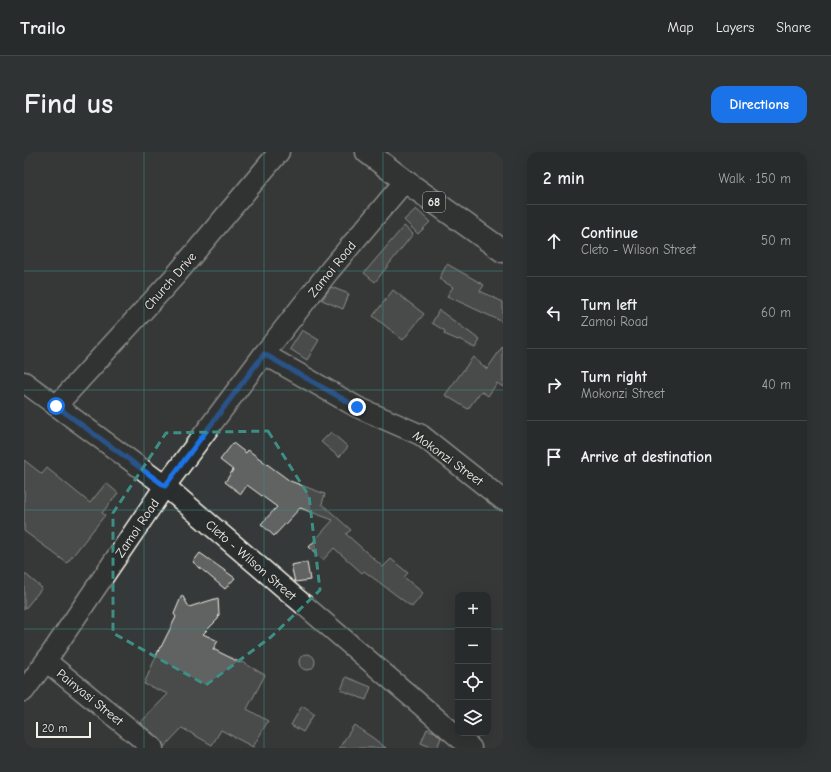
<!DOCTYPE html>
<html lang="en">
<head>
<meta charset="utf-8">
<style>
	body { margin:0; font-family:"Comic Neue",sans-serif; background:#303333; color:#f1f3f6 }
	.controls { position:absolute; right:12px; bottom:12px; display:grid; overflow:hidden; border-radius:8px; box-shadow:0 4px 16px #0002 }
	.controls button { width:36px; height:36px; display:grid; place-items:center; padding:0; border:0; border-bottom:1px solid #444747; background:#282b2b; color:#f1f3f6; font:20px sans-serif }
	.scale { position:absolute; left:12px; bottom:10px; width:55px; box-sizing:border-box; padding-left:4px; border:2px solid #f4f1e8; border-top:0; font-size:11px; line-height:14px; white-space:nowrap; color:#f4f1e8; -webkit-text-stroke:3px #2a2d2e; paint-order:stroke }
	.stop { position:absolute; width:12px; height:12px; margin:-9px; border:3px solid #1a73e8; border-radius:50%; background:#fff }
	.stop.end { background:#1a73e8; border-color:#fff; box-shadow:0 1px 4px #0008 }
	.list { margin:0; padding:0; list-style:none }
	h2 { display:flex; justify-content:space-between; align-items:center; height:52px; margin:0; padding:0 16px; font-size:17px }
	h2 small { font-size:13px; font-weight:400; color:#a5a7a9 }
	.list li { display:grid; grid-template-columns:26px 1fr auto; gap:12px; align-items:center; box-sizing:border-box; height:72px; padding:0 16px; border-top:1px solid #444747 }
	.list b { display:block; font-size:15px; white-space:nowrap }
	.list p { margin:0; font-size:13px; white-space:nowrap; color:#a5a7a9 }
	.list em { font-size:13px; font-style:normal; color:#a5a7a9 }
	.icon { flex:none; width:22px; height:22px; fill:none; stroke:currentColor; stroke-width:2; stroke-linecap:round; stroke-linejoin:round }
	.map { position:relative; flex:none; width:479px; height:596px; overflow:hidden; border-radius:12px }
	header { display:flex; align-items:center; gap:24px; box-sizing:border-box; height:56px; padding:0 20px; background:#282b2b; border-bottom:1px solid #444747 }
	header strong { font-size:19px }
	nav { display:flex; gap:22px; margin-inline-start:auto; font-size:14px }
	.intro { display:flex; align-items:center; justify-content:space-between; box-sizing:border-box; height:96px; padding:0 24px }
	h1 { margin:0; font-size:28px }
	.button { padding:10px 18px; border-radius:12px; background:#1a73e8; color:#fff; font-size:14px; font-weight:700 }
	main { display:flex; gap:24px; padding:0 24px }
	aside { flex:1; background:#282b2b; border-radius:12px; box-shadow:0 4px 16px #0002 }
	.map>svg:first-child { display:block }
	.building { fill:#616362; stroke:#f4f1e8 }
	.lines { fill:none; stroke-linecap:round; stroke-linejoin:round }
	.minor-casing { stroke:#f4f1e8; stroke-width:23 }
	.major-casing { stroke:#f4f1e8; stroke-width:25 }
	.minor { stroke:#2a2d2e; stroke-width:20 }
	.major { stroke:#2a2d2e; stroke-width:22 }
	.route { stroke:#1a73e8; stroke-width:5 }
	.marked { fill:none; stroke:#3d8f86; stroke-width:3; stroke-dasharray:8 5; stroke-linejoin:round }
	.grid { fill:none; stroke:#3d8f86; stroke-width:1; stroke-opacity:0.55 }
	.labels { text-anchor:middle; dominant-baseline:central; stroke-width:3.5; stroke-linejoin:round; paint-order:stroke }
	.shield { fill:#2a2d2e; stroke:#b7b6b0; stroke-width:1 }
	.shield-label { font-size:12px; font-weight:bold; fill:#f4f1e8 }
	.street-label { font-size:13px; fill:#f4f1e8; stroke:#2a2d2e }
</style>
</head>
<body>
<header>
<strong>Trailo</strong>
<nav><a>Map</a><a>Layers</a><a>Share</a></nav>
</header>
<div class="intro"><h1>Find us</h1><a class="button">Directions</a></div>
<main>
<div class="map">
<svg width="479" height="596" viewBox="0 0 479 596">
	<rect width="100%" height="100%" fill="#363939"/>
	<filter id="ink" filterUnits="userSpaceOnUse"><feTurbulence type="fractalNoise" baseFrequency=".025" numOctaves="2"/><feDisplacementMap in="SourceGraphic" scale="8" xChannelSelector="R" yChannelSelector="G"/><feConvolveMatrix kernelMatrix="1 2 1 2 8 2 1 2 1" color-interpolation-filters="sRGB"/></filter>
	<g filter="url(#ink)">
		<g class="building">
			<polygon points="392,57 406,70 394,82 380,68"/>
			<polygon points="380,74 389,82 351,130 340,121"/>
			<polygon points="423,112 460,133 456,139 479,150 479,170 423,144 429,135 415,127"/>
			<polygon points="307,135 325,142 319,157 298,148"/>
			<polygon points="369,138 400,162 379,188 349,164"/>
			<polygon points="415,158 456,188 451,196 435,187 434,188 420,182 421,179 408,171"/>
			<polygon points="278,178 295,188 283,208 266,197"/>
			<polygon points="479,194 479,235 473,231 464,244 457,239 444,257 421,243 449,205 463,217"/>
			<polygon points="307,280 324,295 315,305 297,290"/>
			<polygon points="209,291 222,301 224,298 266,329 301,342 298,352 327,378 322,382 359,415 367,407 384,421 380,425 399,441 388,455 340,419 338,421 310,396 299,408 285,395 309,368 276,356 250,384 237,372 253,355 223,333 217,342 201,330 209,318 196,308"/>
			<polygon points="0,308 18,322 23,316 66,351 82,331 94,341 78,361 81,363 43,411 0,379"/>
			<polygon points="176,401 211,426 201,437 169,410"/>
			<polygon points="283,410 286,428 271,430 267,413"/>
			<polygon points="0,421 18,436 0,458"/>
			<polygon points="158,443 165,455 194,446 195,462 194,467 179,482 194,489 189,497 217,511 218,510 241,523 223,557 244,569 229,595 197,578 188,593 158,576 140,595 136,587 116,571 144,542 120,532 136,495 137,495 152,465 150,462"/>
			<circle cx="283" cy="510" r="8"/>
			<polygon points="322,525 347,535 342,548 317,538"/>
			<polygon points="278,554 290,562 279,580 267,573"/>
			<polygon points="330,573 349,586 362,596 315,596"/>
			<polygon points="403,577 411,580 417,586 413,596 409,596 397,591"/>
		</g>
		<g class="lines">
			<defs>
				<g id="minor">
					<polyline points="240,202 333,255 397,283 479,348"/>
					<polyline points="0,230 141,334 447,596"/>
					<polyline points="32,254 151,124 255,0"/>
					<polyline points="22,509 129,596"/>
					<polyline points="0,539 22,509 141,334 240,202 306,118 381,29"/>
				</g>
				<polyline id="major" points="343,0 381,29 479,99"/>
			</defs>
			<use href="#minor" class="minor-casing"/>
			<use href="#major" class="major-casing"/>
			<use href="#minor" class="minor"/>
			<use href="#major" class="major"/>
		</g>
	</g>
	<g class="lines" filter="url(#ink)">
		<polyline class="route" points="32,254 141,334 240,202 333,255"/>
	</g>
	<path d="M0 0H479V596H0ZM244 279 285 344 296 438 247 485 182 533 89 481V361L142 281Z" fill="#363939" fill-opacity=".55" fill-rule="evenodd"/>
	<path class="marked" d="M244 279 285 344 296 438 247 485 182 533 89 481V361L142 281Z"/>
	<path class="grid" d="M120 0V596M240 0V596M359 0V596M0 119H479M0 238H479M0 358H479M0 477H434M464 477H479"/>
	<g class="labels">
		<rect class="shield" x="399" y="40" width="22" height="20" rx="3"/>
		<g class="shield-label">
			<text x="410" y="50">68</text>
		</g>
		<g class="street-label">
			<text transform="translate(308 117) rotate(-51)">Zamoi Road</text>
			<text transform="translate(146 129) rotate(-49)">Church Drive</text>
			<text transform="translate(424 306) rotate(36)">Mokonzi Street</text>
			<text transform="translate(113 376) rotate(-56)">Zamoi Road</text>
			<text transform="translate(227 408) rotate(41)">Cleto - Wilson Street</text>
			<text transform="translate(66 545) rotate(39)">Painyasi Street</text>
		</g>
	</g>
</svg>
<div class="controls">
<button>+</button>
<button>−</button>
<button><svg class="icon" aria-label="locate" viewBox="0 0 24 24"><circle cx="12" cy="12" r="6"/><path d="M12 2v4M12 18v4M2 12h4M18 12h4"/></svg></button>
<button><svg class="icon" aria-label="layers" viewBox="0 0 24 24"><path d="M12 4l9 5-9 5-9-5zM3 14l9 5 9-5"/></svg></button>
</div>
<div class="scale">20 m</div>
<div class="stop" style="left:32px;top:254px"></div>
<div class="stop end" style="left:333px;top:255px"></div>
</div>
<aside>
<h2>2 min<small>Walk · 150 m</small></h2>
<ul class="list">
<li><svg class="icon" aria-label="ahead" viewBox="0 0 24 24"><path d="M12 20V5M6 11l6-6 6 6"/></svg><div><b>Continue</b><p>Cleto - Wilson Street</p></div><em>50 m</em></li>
<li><svg class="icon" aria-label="left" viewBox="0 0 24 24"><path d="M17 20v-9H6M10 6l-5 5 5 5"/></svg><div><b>Turn left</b><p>Zamoi Road</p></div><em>60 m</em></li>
<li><svg class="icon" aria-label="right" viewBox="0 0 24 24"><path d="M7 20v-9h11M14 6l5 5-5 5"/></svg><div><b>Turn right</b><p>Mokonzi Street</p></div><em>40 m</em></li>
<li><svg class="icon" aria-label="arrive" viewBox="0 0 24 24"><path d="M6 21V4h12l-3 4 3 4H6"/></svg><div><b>Arrive at destination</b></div></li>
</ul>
</aside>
</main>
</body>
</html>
